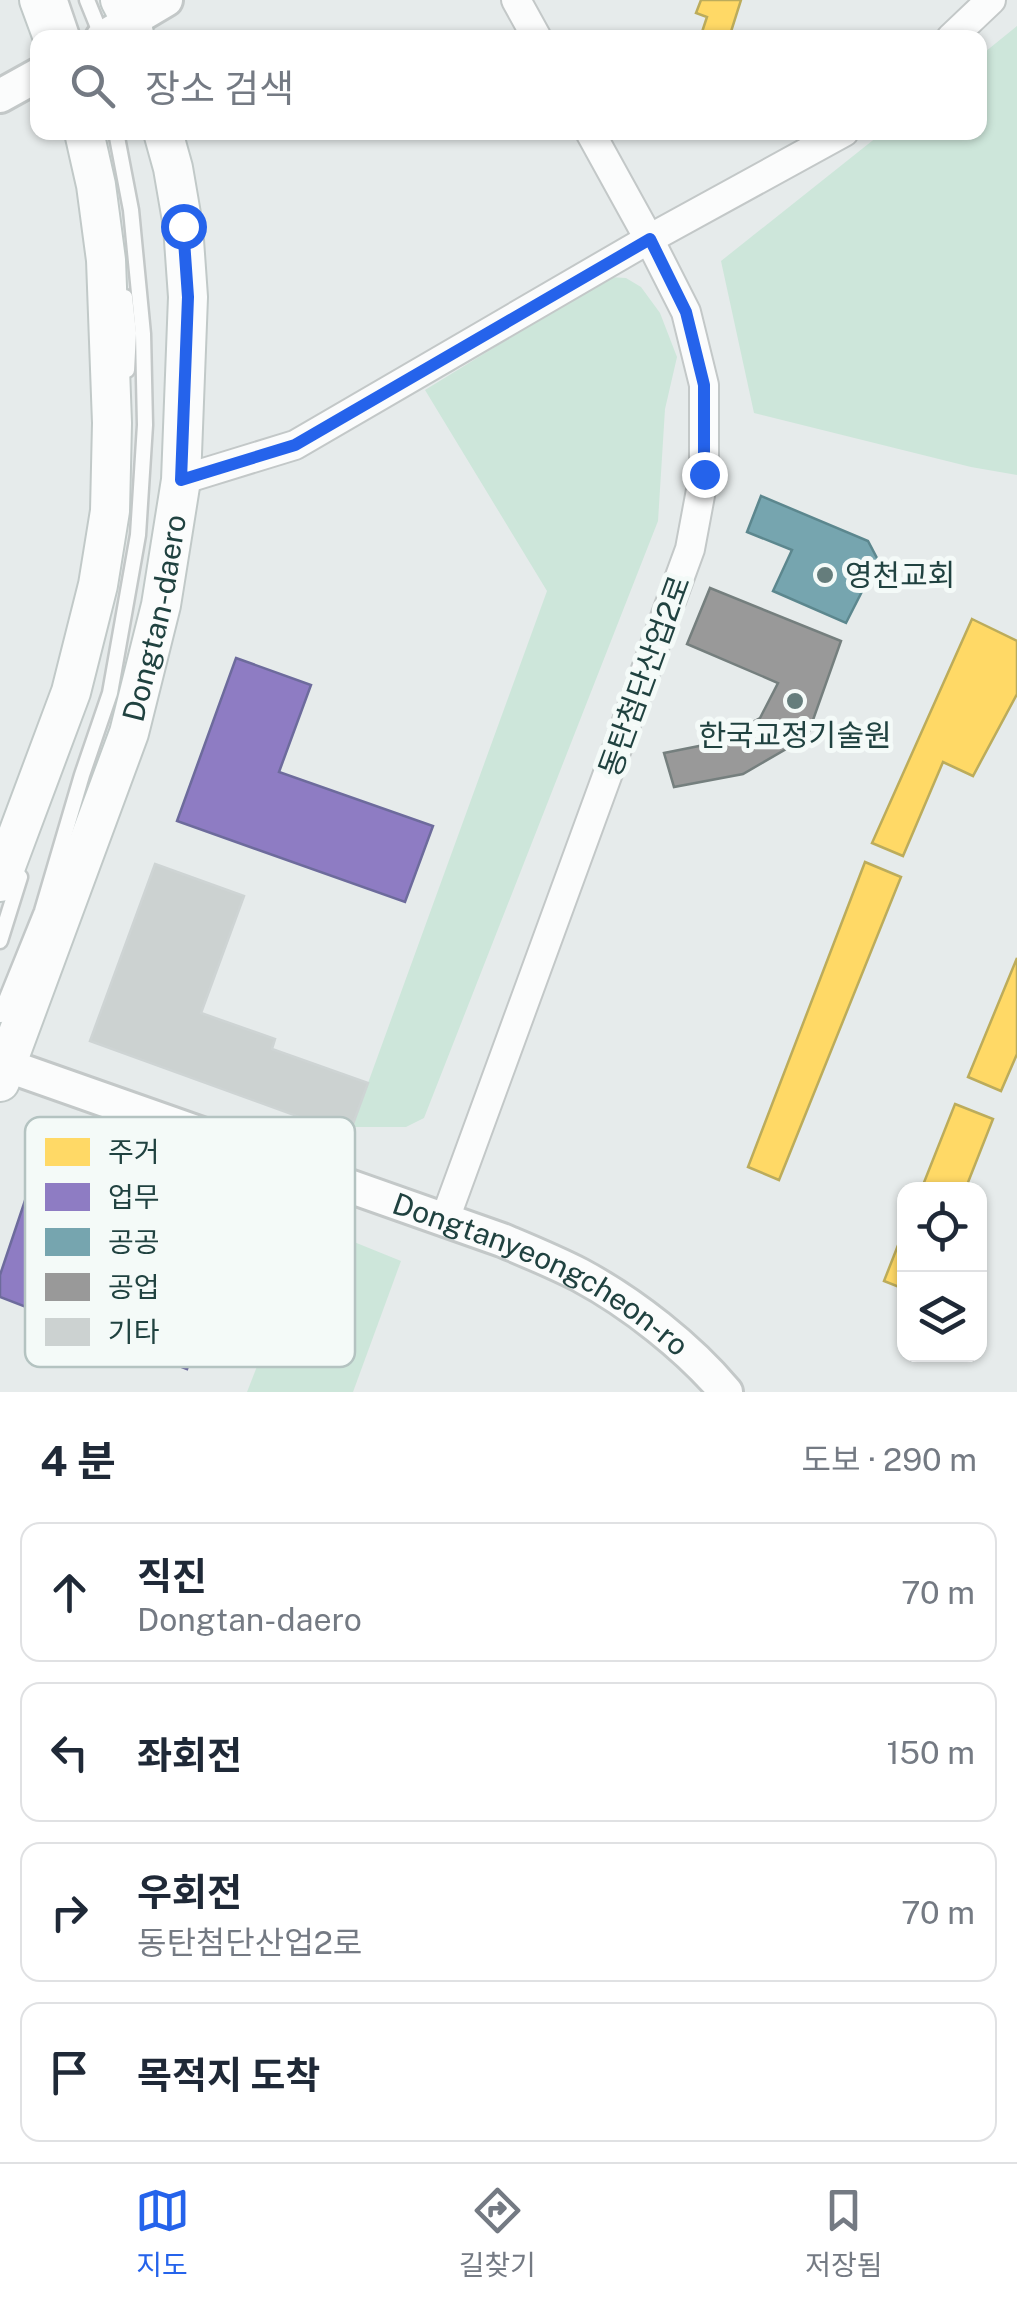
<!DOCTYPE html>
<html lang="ko">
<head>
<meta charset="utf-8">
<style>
	body { margin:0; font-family:"Public Sans","Noto Sans KR",sans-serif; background:#f6f6f7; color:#1f2937 }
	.controls { position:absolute; right:30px; bottom:30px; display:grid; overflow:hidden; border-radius:20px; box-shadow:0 2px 8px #0004 }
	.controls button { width:90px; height:90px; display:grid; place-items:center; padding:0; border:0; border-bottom:2px solid #e0e1e3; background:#fff; color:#1f2937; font:50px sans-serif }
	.stop { position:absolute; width:30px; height:30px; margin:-22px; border:8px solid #2563eb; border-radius:50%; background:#fff }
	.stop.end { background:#2563eb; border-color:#fff; box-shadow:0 2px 10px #0008 }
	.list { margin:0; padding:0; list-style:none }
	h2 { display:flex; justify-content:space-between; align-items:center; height:130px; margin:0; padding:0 40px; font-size:42px }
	h2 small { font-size:32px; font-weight:400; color:#747a83 }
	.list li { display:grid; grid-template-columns:65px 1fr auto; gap:30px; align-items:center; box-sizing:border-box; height:140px; margin:0 20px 20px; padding:0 20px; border:2px solid #e0e1e3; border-radius:20px }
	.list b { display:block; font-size:38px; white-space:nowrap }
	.list p { margin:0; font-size:32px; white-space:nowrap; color:#747a83 }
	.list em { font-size:32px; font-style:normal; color:#747a83 }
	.icon { flex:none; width:55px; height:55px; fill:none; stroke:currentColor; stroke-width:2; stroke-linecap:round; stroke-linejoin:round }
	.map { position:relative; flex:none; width:1017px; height:1392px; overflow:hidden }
	.search { position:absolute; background:#fff; box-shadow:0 2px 8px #0004; left:30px; right:30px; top:30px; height:110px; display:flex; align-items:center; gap:25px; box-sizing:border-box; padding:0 35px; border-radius:20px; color:#747a83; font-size:38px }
	.sheet { height:770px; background:#fff }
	nav { display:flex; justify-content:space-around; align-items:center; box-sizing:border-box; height:140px; border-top:2px solid #e0e1e3; background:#fff; font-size:28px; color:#747a83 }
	nav a { display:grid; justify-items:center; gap:5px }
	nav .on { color:#2563eb }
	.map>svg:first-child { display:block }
	.green { fill:#cde6da }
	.homes { fill:#ffd966; stroke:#bcac5b; stroke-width:2.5 }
	.offices { fill:#8e7cc3; stroke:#6d6b9c; stroke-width:2.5 }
	.public { fill:#76a5af; stroke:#5c878e; stroke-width:2.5 }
	.industry { fill:#999; stroke:#757f7e; stroke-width:2.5 }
	.building { fill:#ccd2d1; stroke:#ced4d4; stroke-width:2.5 }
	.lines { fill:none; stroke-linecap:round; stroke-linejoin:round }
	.service-casing { stroke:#c3c8c8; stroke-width:19 }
	.minor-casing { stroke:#c3c8c8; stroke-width:32 }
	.tertiary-casing { stroke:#c3c8c8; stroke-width:38 }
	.secondary-casing { stroke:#c1c9c8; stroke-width:42 }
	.service { stroke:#fbfcfc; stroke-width:14 }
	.minor { stroke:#fbfcfc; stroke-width:28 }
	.tertiary { stroke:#fbfcfc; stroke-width:32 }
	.secondary { stroke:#fbfcfc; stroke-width:38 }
	.route { stroke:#2563eb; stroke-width:12 }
	.poi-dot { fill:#657d7c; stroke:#f4faf8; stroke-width:4 }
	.labels { text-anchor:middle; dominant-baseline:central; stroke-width:10; stroke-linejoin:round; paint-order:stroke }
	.poi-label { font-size:30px; fill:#204240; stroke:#f4faf8; text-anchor:start }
	.street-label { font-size:30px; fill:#204240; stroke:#f4faf8 }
	.key { fill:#f4faf8; stroke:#b4c3c1; stroke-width:2.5 }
	.key-label { font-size:28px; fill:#204240 }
</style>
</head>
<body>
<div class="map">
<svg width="1017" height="1392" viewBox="0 0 1017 1392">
	<rect width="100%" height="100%" fill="#e6ebeb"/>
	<g class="green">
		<polygon points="1017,26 1017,475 971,467 754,413 721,261 882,133 980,132 980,56"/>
		<polygon points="609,277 626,278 641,287 660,313 677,357 665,409 658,521 424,1118 406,1127 352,1127 547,591 425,390"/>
		<polygon points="312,1225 401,1261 353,1392 247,1392"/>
	</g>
	<g class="homes">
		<polygon points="701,0 741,0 729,38 700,38 707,17 696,13"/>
		<polygon points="972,619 1017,641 1017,694 973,776 943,762 903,856 872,843"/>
		<polygon points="865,862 901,877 779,1180 748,1167"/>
		<polygon points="1017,958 1017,1054 1001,1091 968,1077"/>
		<polygon points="955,1104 993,1119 965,1190 921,1190"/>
		<polygon points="904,1230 904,1289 884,1281"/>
	</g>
	<g class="offices">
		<polygon points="236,658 311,685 279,772 433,826 405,902 177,821"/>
		<polygon points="42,1150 236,1223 187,1369 0,1297 0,1275"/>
	</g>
	<polygon class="public" points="761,496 868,541 878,560 846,623 773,591 792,550 747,532"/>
	<polygon class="industry" points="710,588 841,641 807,737 743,774 674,787 664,753 714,743 760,718 778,683 687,644"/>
	<polygon class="building" points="155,864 244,896 201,1013 275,1039 272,1049 368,1083 349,1135 90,1041"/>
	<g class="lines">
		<defs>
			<g id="service">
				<polyline points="60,0 73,38"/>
				<polyline points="87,0 102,37"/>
				<polyline points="125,297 129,333 127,370"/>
				<polyline points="0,941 20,877"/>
				<polyline points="0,1015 42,911 82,775 110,693 138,535 145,425 143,334 131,210 116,132"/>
			</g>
			<g id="minor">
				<polyline points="516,0 537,38"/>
				<polyline points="951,38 991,0"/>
				<polyline points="181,480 295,445 649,239 844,132"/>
				<polyline points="445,1219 690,549 704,474 704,385 686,312 649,239 590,132"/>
			</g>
			<g id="tertiary">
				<polyline points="102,38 166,0"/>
				<polyline points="0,96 38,75"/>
				<path id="s1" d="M0 1063 502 1240C528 1251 555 1262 580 1275 632 1303 688 1347 726 1392"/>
			</g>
			<g id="secondary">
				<polyline points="39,0 53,38"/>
				<polyline points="120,0 131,21 135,38"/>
				<polyline points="0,882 71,692 98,585 110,511 112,423 106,260 96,185 84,132"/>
				<path id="s2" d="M0 1082 129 733 161 605 181 480 188 297 183 226 173 168 163 132"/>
			</g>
		</defs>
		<use href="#service" class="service-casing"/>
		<use href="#minor" class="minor-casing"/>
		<use href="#tertiary" class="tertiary-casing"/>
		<use href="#secondary" class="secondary-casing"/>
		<use href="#service" class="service"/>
		<use href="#minor" class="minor"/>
		<use href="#tertiary" class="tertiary"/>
		<use href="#secondary" class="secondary"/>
	</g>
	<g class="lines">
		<polyline class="route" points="183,226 188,297 181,480 295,445 650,239 686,312 704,385 704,474"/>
	</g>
	<g class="poi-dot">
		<circle cx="825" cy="575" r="10"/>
		<circle cx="795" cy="701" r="10"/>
	</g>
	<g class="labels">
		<g class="poi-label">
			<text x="845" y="575">영천교회</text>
			<text x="795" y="735" text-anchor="middle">한국교정기술원</text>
		</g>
		<g class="street-label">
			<text stroke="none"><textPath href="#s2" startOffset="490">Dongtan-daero</textPath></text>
			<text transform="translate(644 676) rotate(-70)">동탄첨단산업2로</text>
			<text stroke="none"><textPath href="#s1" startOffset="582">Dongtanyeongcheon-ro</textPath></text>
		</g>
	</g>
	<rect x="25" y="1117" width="330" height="250" rx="15" class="key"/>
	<rect x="45" y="1138" width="45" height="28" fill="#ffd966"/>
	<rect x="45" y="1183" width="45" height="28" fill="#8e7cc3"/>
	<rect x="45" y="1228" width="45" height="28" fill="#76a5af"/>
	<rect x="45" y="1273" width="45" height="28" fill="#999"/>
	<rect x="45" y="1318" width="45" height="28" fill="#ccd2d1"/>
	<g class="key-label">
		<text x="108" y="1162">주거</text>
		<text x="108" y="1207">업무</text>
		<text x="108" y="1252">공공</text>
		<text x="108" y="1297">공업</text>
		<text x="108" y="1342">기타</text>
	</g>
</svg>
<div class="controls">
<button><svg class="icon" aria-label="locate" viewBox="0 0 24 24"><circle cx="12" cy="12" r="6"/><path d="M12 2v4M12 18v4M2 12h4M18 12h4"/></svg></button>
<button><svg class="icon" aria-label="layers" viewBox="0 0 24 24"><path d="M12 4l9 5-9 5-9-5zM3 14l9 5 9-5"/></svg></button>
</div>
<div class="stop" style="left:183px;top:226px"></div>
<div class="stop end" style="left:704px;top:474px"></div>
<div class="search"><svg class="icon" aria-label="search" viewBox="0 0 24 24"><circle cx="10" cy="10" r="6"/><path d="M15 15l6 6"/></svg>장소 검색</div>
</div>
<section class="sheet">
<h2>4 분<small>도보 · 290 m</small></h2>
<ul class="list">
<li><svg class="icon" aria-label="ahead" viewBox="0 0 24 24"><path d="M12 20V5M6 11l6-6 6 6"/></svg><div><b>직진</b><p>Dongtan-daero</p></div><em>70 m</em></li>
<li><svg class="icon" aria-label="left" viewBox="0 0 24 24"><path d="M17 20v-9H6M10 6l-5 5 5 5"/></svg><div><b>좌회전</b></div><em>150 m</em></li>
<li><svg class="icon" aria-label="right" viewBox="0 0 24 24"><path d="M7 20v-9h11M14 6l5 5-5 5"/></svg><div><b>우회전</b><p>동탄첨단산업2로</p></div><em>70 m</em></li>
<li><svg class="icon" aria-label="arrive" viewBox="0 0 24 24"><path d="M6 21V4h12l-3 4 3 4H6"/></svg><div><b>목적지 도착</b></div></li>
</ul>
</section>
<nav>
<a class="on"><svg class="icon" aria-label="map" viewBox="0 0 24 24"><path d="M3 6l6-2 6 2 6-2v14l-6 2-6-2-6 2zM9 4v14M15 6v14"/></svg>지도</a>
<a><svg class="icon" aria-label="directions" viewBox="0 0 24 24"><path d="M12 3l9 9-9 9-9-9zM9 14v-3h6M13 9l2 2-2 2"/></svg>길찾기</a>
<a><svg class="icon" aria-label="saved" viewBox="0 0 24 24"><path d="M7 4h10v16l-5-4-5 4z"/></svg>저장됨</a>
</nav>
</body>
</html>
